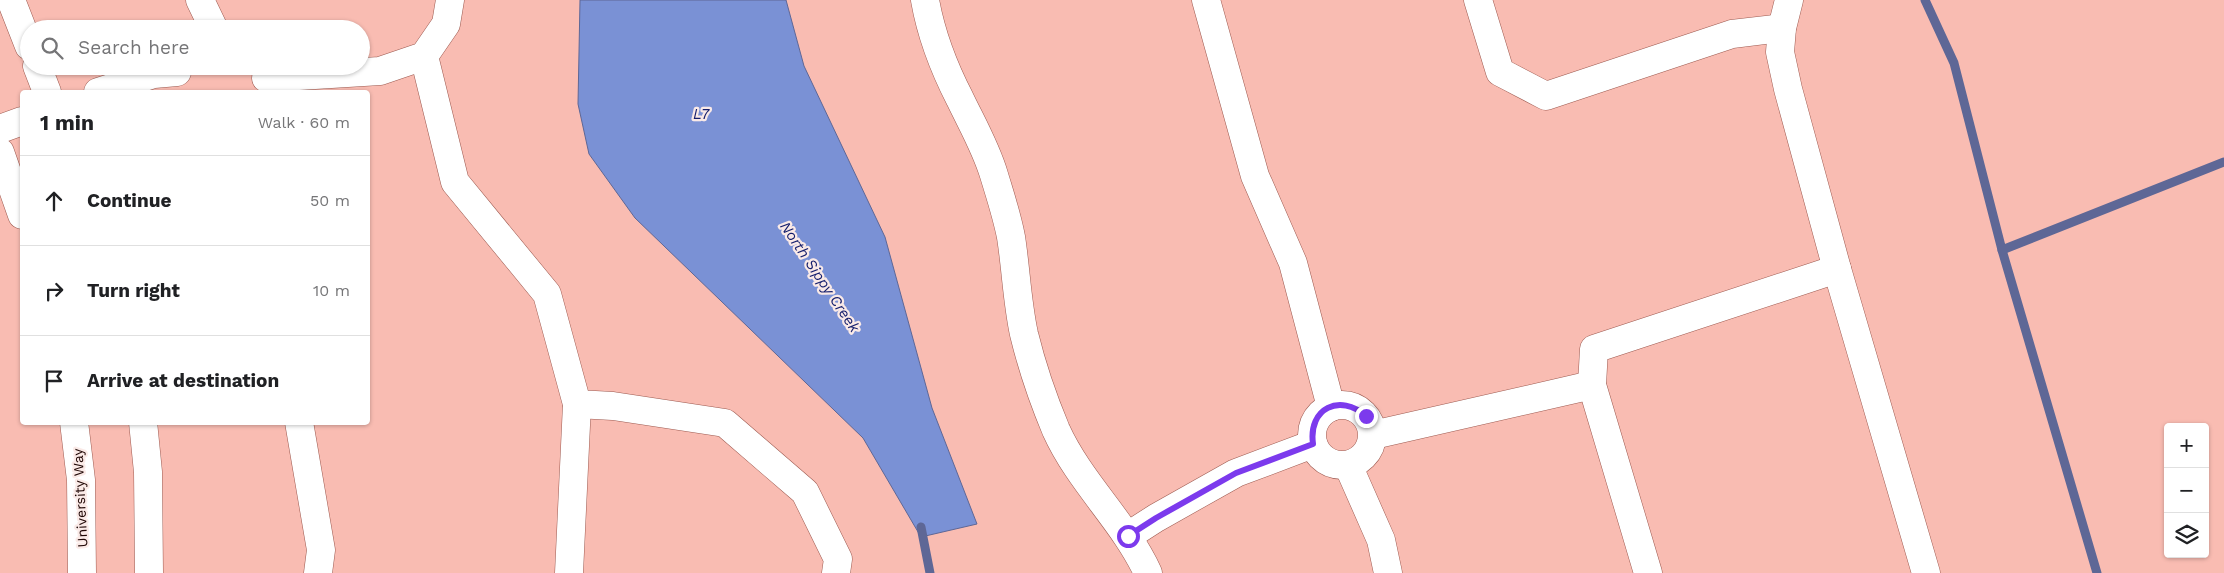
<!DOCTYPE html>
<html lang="en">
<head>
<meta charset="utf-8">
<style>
	body { margin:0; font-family:"Work Sans",sans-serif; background:#f6f6f6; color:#202124 }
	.controls { position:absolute; right:15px; bottom:15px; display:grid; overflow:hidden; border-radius:5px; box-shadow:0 1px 4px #0004 }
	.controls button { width:45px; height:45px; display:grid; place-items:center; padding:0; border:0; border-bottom:1px solid #e0e0e0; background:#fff; color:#202124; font:25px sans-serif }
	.stop { position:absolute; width:15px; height:15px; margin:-11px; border:4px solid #7c3aed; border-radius:50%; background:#fff }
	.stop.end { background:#7c3aed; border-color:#fff; box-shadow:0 1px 5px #0008 }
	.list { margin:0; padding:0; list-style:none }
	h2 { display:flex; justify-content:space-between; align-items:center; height:65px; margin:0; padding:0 20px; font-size:21px }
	h2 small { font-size:16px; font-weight:400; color:#757577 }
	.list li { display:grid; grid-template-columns:32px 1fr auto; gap:15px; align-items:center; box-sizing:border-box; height:90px; padding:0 20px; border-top:1px solid #e0e0e0 }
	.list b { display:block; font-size:19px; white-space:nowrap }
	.list em { font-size:16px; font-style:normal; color:#757577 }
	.icon { flex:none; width:28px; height:28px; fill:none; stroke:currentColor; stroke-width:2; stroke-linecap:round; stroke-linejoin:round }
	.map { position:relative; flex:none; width:2224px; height:573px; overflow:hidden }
	.search { position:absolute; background:#fff; box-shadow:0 1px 4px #0004; left:20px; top:20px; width:350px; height:55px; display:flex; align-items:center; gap:12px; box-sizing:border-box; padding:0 18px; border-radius:28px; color:#757577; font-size:19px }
	.panel { position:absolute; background:#fff; box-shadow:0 1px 4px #0004; left:20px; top:90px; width:350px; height:335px; border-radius:5px }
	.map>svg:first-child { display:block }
	.water { fill:#7a91d5; stroke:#5e6796 }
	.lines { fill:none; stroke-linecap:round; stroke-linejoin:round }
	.stream { stroke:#5e6796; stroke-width:9 }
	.minor-casing { stroke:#9d5a50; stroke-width:29 }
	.major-casing { stroke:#9d5a50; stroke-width:29 }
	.minor { stroke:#fff; stroke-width:28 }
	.major { stroke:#fff; stroke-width:28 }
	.route { stroke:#7c3aed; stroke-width:6 }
	.labels { text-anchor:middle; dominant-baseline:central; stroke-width:4.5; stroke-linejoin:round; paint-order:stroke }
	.street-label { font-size:14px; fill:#1e0604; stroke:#faeae7 }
	.water-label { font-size:15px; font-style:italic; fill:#131d6c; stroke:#faeae7 }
</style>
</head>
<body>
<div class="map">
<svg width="2224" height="573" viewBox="0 0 2224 573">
	<rect width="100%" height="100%" fill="#f9bcb2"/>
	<polygon class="water" points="580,0 786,0 804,66 885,237 932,408 977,524 921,537 863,438 635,218 589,154 578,104"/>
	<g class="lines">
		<g class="stream">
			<polyline points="1925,0 1954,63 2002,250 2097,573"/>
			<polyline points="2002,250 2224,162"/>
			<polyline points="921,527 930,573"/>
		</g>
		<defs>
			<g id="minor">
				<polyline points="200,0 214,29"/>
				<path d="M925 0C931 34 944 68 960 99 972 124 986 148 994 175 1000 195 1007 216 1011 237 1016 269 1017 302 1024 334 1032 367 1043 399 1056 430 1080 483 1124 521 1148 573"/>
				<polyline points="1206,0 1255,176 1293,263 1331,407"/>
				<polyline points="1478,0 1500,72 1546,96 1732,34 1782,28"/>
				<polyline points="1789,0 1782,28 1780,52 1788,89 1837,269 1926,573"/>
				<polyline points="424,56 455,182 547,294 577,404 613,406 725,423 805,492 838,559 836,573"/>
				<polyline points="266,78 380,71 424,56 446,24 450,0"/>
				<polyline points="98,92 154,74 177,72"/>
				<polyline points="0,129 22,121"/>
				<circle cx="1342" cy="435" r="30"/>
				<polyline points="299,422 321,550 318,573"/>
				<polyline points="1373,435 1592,385"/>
				<polyline points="1348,465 1381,540 1388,573"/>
				<polyline points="1128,536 1156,518 1236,473 1313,444"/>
				<polyline points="569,573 577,404"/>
				<polyline points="1648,573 1592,385 1594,349 1837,269"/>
			</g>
			<g id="major">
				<polyline points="11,0 29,46"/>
				<polyline points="37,66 47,92"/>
				<polyline points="0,152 22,215"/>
				<polyline points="74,422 81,480 82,573"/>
				<polyline points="143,422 148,472 149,573"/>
			</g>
		</defs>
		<use href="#minor" class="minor-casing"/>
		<use href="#major" class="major-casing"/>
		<use href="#minor" class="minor"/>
		<use href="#major" class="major"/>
	</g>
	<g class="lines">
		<path class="route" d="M1128 536 1156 518 1236 473 1313 444C1308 408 1340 393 1366 416"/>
	</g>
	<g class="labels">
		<g class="street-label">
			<text transform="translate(80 498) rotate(-93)">University Way</text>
		</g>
		<g class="water-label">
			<text x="701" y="114">L7</text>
			<text transform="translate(820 277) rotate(56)">North Sippy Creek</text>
		</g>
	</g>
</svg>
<div class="controls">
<button>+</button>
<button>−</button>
<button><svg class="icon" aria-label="layers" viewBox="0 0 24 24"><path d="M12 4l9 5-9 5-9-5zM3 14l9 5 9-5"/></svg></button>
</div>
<div class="stop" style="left:1128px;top:536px"></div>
<div class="stop end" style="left:1366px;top:416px"></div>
<div class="search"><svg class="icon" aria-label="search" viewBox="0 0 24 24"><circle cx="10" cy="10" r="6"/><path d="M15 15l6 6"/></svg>Search here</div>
<section class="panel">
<h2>1 min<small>Walk · 60 m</small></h2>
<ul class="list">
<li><svg class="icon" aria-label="ahead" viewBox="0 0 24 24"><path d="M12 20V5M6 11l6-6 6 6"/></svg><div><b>Continue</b></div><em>50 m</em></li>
<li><svg class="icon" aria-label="right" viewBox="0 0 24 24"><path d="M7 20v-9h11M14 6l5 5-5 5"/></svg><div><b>Turn right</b></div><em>10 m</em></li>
<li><svg class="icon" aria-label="arrive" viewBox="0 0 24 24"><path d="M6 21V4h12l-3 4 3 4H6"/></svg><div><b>Arrive at destination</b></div></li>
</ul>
</section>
</div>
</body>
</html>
